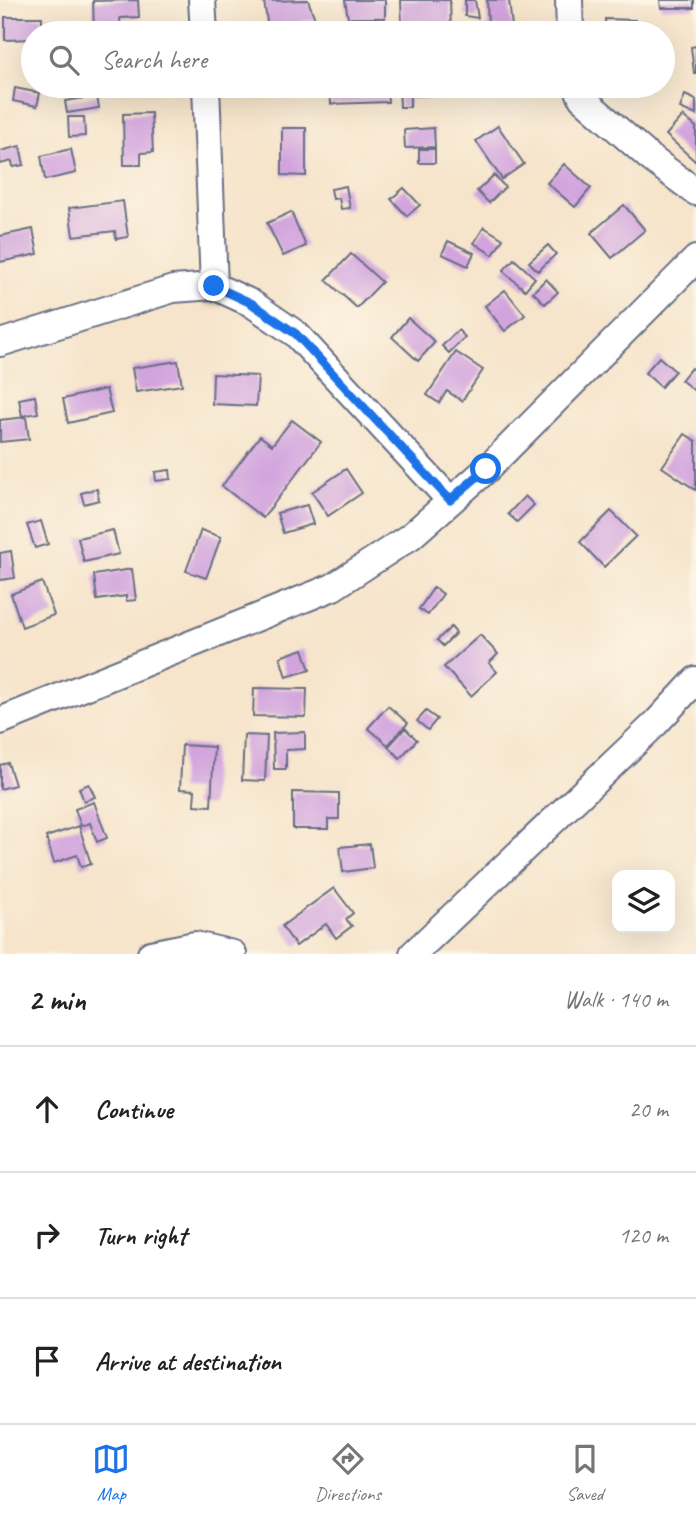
<!DOCTYPE html>
<html lang="en">
<head>
<meta charset="utf-8">
<style>
	body { margin:0; font-family:Caveat,sans-serif; background:#f6f6f6; color:#222 }
	.controls { position:absolute; right:21px; bottom:21px; display:grid; overflow:hidden; border-radius:14px; box-shadow:0 7px 28px #0002 }
	.controls button { width:63px; height:63px; display:grid; place-items:center; padding:0; border:0; border-bottom:2px solid #e0e0e0; background:#fff; color:#222; font:35px sans-serif }
	.stop { position:absolute; width:21px; height:21px; margin:-16px; border:5px solid #1a73e8; border-radius:50%; background:#fff }
	.stop.end { background:#1a73e8; border-color:#fff; box-shadow:0 2px 7px #0008 }
	.list { margin:0; padding:0; list-style:none }
	h2 { display:flex; justify-content:space-between; align-items:center; height:91px; margin:0; padding:0 28px; font-size:30px }
	h2 small { font-size:23px; font-weight:400; color:#767676 }
	.list li { display:grid; grid-template-columns:46px 1fr auto; gap:21px; align-items:center; box-sizing:border-box; height:126px; padding:0 28px; border-top:2px solid #e0e0e0 }
	.list b { display:block; font-size:26px; white-space:nowrap }
	.list em { font-size:23px; font-style:normal; color:#767676 }
	.icon { flex:none; width:38px; height:38px; fill:none; stroke:currentColor; stroke-width:2; stroke-linecap:round; stroke-linejoin:round }
	.map { position:relative; flex:none; width:696px; height:954px; overflow:hidden }
	.search { position:absolute; background:#fff; box-shadow:0 7px 28px #0002; left:21px; right:21px; top:21px; height:77px; display:flex; align-items:center; gap:18px; box-sizing:border-box; padding:0 24px; border-radius:38px; color:#767676; font-size:26px }
	.sheet { height:469px; background:#fff }
	nav { display:flex; justify-content:space-around; align-items:center; box-sizing:border-box; height:98px; border-top:2px solid #e0e0e0; background:#fff; font-size:19px; color:#767676 }
	nav a { display:grid; justify-items:center; gap:4px }
	nav .on { color:#1a73e8 }
	.map>svg:first-child { display:block }
	.building { fill:#d2a4de }
	.lines { fill:none; stroke-linecap:round; stroke-linejoin:round }
	.minor-casing { stroke:#686e84; stroke-width:30 }
	.minor { stroke:#fff; stroke-width:26 }
	.route { stroke:#1a73e8; stroke-width:9 }
</style>
</head>
<body>
<div class="map">
<svg width="696" height="954" viewBox="0 0 696 954">
	<rect width="100%" height="100%" fill="#fcf5e5"/>
	<filter id="ink" filterUnits="userSpaceOnUse"><feTurbulence type="fractalNoise" baseFrequency=".0143" numOctaves="2"/><feDisplacementMap in="SourceGraphic" scale="14" xChannelSelector="R" yChannelSelector="G"/><feConvolveMatrix kernelMatrix="1 2 1 2 8 2 1 2 1" color-interpolation-filters="sRGB"/></filter>
	<filter id="wash" filterUnits="userSpaceOnUse"><feTurbulence type="fractalNoise" baseFrequency=".00686" numOctaves="4" result="noise"/><feDisplacementMap in="SourceGraphic" scale="28" xChannelSelector="R" yChannelSelector="G"/><feGaussianBlur stdDeviation="1.57" result="paint"/><feColorMatrix in="noise" values="0 0 0 0 0 0 0 0 0 0 0 0 0 0 0 0 0 1.4 0 .05"/><feComposite in="paint" operator="in"/></filter>
	<g filter="url(#wash)">
		<rect width="100%" height="100%" fill="#f6e4cb"/>
		<g id="blocks">
			<g class="building">
				<polygon points="138,0 139,17 120,18 121,33 94,33 93,1"/>
				<polygon points="308,0 315,19 268,29 264,1"/>
				<polygon points="345,0 385,0 385,18 348,18"/>
				<polygon points="401,0 450,0 451,30 414,31 414,27 402,27"/>
				<polygon points="465,0 475,0 478,18 465,16"/>
				<polygon points="487,0 509,0 512,27 488,27"/>
				<polygon points="660,0 694,0 694,8 661,8"/>
				<polygon points="5,17 42,17 42,33 33,33 33,39 5,40"/>
				<polygon points="605,19 635,20 635,33 605,33"/>
				<polygon points="696,46 696,73 694,73 691,47"/>
				<polygon points="268,86 292,86 292,92 269,92"/>
				<polygon points="330,86 387,86 388,102 331,104"/>
				<polygon points="399,86 410,86 410,107 400,107"/>
				<polygon points="414,86 457,86 457,94 415,96"/>
				<polygon points="15,88 40,93 37,106 13,101"/>
				<polygon points="685,95 696,100 696,115 680,108"/>
				<polygon points="97,96 99,108 67,113 65,101"/>
				<polygon points="151,113 153,152 141,153 141,165 124,165 123,114"/>
				<polygon points="683,116 696,127 696,162 666,135"/>
				<polygon points="68,117 84,117 85,136 69,137"/>
				<polygon points="498,126 524,164 502,179 476,141"/>
				<polygon points="282,128 306,128 306,176 282,175"/>
				<polygon points="434,128 435,147 405,148 404,130"/>
				<polygon points="20,146 24,165 13,167 12,161 0,164 0,151"/>
				<polygon points="71,149 76,173 45,180 41,156"/>
				<rect x="419" y="149" width="16" height="14"/>
				<polygon points="564,164 591,188 575,207 547,183"/>
				<polygon points="494,175 505,187 489,203 477,191"/>
				<polygon points="346,186 350,208 341,209 339,198 333,199 331,189"/>
				<polygon points="404,188 420,205 407,216 391,199"/>
				<polygon points="123,201 128,237 116,239 115,231 73,236 69,208"/>
				<polygon points="624,205 645,230 612,258 591,233"/>
				<polygon points="291,212 306,246 283,256 267,223"/>
				<polygon points="484,227 503,239 493,255 474,243"/>
				<polygon points="33,229 38,254 0,262 0,236"/>
				<polygon points="448,241 474,253 468,266 442,254"/>
				<polygon points="548,245 556,254 538,271 529,262"/>
				<polygon points="351,254 382,282 357,308 326,280"/>
				<polygon points="514,259 535,278 525,290 503,271"/>
				<polygon points="546,279 558,292 545,304 533,292"/>
				<polygon points="505,290 525,315 505,331 485,306"/>
				<polygon points="408,318 435,342 418,361 392,337"/>
				<polygon points="458,330 465,337 449,353 442,346"/>
				<polygon points="456,352 483,370 462,401 447,391 439,403 427,395"/>
				<polygon points="659,357 675,371 661,387 645,373"/>
				<polygon points="178,361 182,385 136,392 132,368"/>
				<polygon points="691,368 696,372 696,392 681,380"/>
				<polygon points="213,374 258,376 256,406 212,404"/>
				<polygon points="106,389 112,413 68,423 63,399"/>
				<polygon points="35,396 38,413 22,416 19,399"/>
				<polygon points="26,417 29,439 0,442 0,420"/>
				<polygon points="292,420 321,442 263,518 222,486 260,436 272,445"/>
				<polygon points="685,434 696,441 696,490 662,467"/>
				<polygon points="346,469 362,493 328,516 312,492"/>
				<polygon points="170,470 171,479 156,481 155,472"/>
				<polygon points="97,489 99,500 84,504 81,493"/>
				<polygon points="525,496 534,505 517,522 508,514"/>
				<polygon points="307,505 313,524 283,533 277,513"/>
				<polygon points="611,511 636,536 604,567 580,542"/>
				<polygon points="41,521 48,544 35,548 27,525"/>
				<polygon points="113,530 119,554 84,562 78,538"/>
				<polygon points="201,530 221,537 206,578 186,571"/>
				<polygon points="11,551 15,578 0,580 0,553"/>
				<polygon points="132,569 136,600 126,601 126,596 97,600 94,575"/>
				<polygon points="42,582 54,615 22,627 11,594"/>
				<polygon points="434,587 443,594 428,615 419,609"/>
				<polygon points="451,627 456,633 443,646 437,640"/>
				<polygon points="480,635 498,654 489,663 497,672 471,696 444,667"/>
				<polygon points="303,649 310,670 286,677 280,657"/>
				<polygon points="254,688 307,689 306,717 253,716"/>
				<polygon points="388,706 408,723 388,745 368,728"/>
				<polygon points="426,711 437,719 428,730 417,721"/>
				<polygon points="405,728 417,740 400,758 388,747"/>
				<polygon points="305,732 305,749 286,750 286,769 274,769 273,733"/>
				<polygon points="244,735 267,736 265,781 242,780"/>
				<polygon points="182,745 214,747 211,806 194,805 195,790 180,789"/>
				<polygon points="8,763 15,785 0,789 0,765"/>
				<polygon points="89,784 95,797 84,801 79,788"/>
				<polygon points="293,792 339,793 339,819 328,819 328,829 293,829"/>
				<polygon points="94,802 107,838 97,842 90,823 81,826 75,809"/>
				<polygon points="79,826 91,864 81,867 77,855 54,863 46,837"/>
				<polygon points="370,844 373,868 343,872 340,847"/>
				<polygon points="334,888 353,913 346,919 352,926 336,938 326,924 296,946 282,926"/>
			</g>
		</g>
	</g>
	<g filter="url(#ink)">
		<use href="#blocks" fill-opacity="0" stroke="#686e84" stroke-width="2"/>
		<g class="lines">
			<defs>
				<g id="minor">
					<polyline points="202,0 204,33"/>
					<polyline points="569,0 570,33"/>
					<polyline points="206,86 214,286"/>
					<polyline points="577,86 582,98 649,157 696,192"/>
					<polyline points="0,343 173,289 214,286 251,303 296,334 450,500"/>
					<polyline points="0,721 333,587 411,536 487,469 696,259"/>
					<polyline points="151,954 195,945 233,954"/>
					<polyline points="413,954 655,724 696,680"/>
				</g>
			</defs>
			<use href="#minor" class="minor-casing"/>
			<use href="#minor" class="minor"/>
		</g>
	</g>
	<g class="lines" filter="url(#ink)">
		<polyline class="route" points="214,286 251,303 296,334 450,500 486,469"/>
	</g>
</svg>
<div class="controls">
<button><svg class="icon" aria-label="layers" viewBox="0 0 24 24"><path d="M12 4l9 5-9 5-9-5zM3 14l9 5 9-5"/></svg></button>
</div>
<div class="stop" style="left:486px;top:469px"></div>
<div class="stop end" style="left:214px;top:286px"></div>
<div class="search"><svg class="icon" aria-label="search" viewBox="0 0 24 24"><circle cx="10" cy="10" r="6"/><path d="M15 15l6 6"/></svg>Search here</div>
</div>
<section class="sheet">
<h2>2 min<small>Walk · 140 m</small></h2>
<ul class="list">
<li><svg class="icon" aria-label="ahead" viewBox="0 0 24 24"><path d="M12 20V5M6 11l6-6 6 6"/></svg><div><b>Continue</b></div><em>20 m</em></li>
<li><svg class="icon" aria-label="right" viewBox="0 0 24 24"><path d="M7 20v-9h11M14 6l5 5-5 5"/></svg><div><b>Turn right</b></div><em>120 m</em></li>
<li><svg class="icon" aria-label="arrive" viewBox="0 0 24 24"><path d="M6 21V4h12l-3 4 3 4H6"/></svg><div><b>Arrive at destination</b></div></li>
</ul>
</section>
<nav>
<a class="on"><svg class="icon" aria-label="map" viewBox="0 0 24 24"><path d="M3 6l6-2 6 2 6-2v14l-6 2-6-2-6 2zM9 4v14M15 6v14"/></svg>Map</a>
<a><svg class="icon" aria-label="directions" viewBox="0 0 24 24"><path d="M12 3l9 9-9 9-9-9zM9 14v-3h6M13 9l2 2-2 2"/></svg>Directions</a>
<a><svg class="icon" aria-label="saved" viewBox="0 0 24 24"><path d="M7 4h10v16l-5-4-5 4z"/></svg>Saved</a>
</nav>
</body>
</html>
